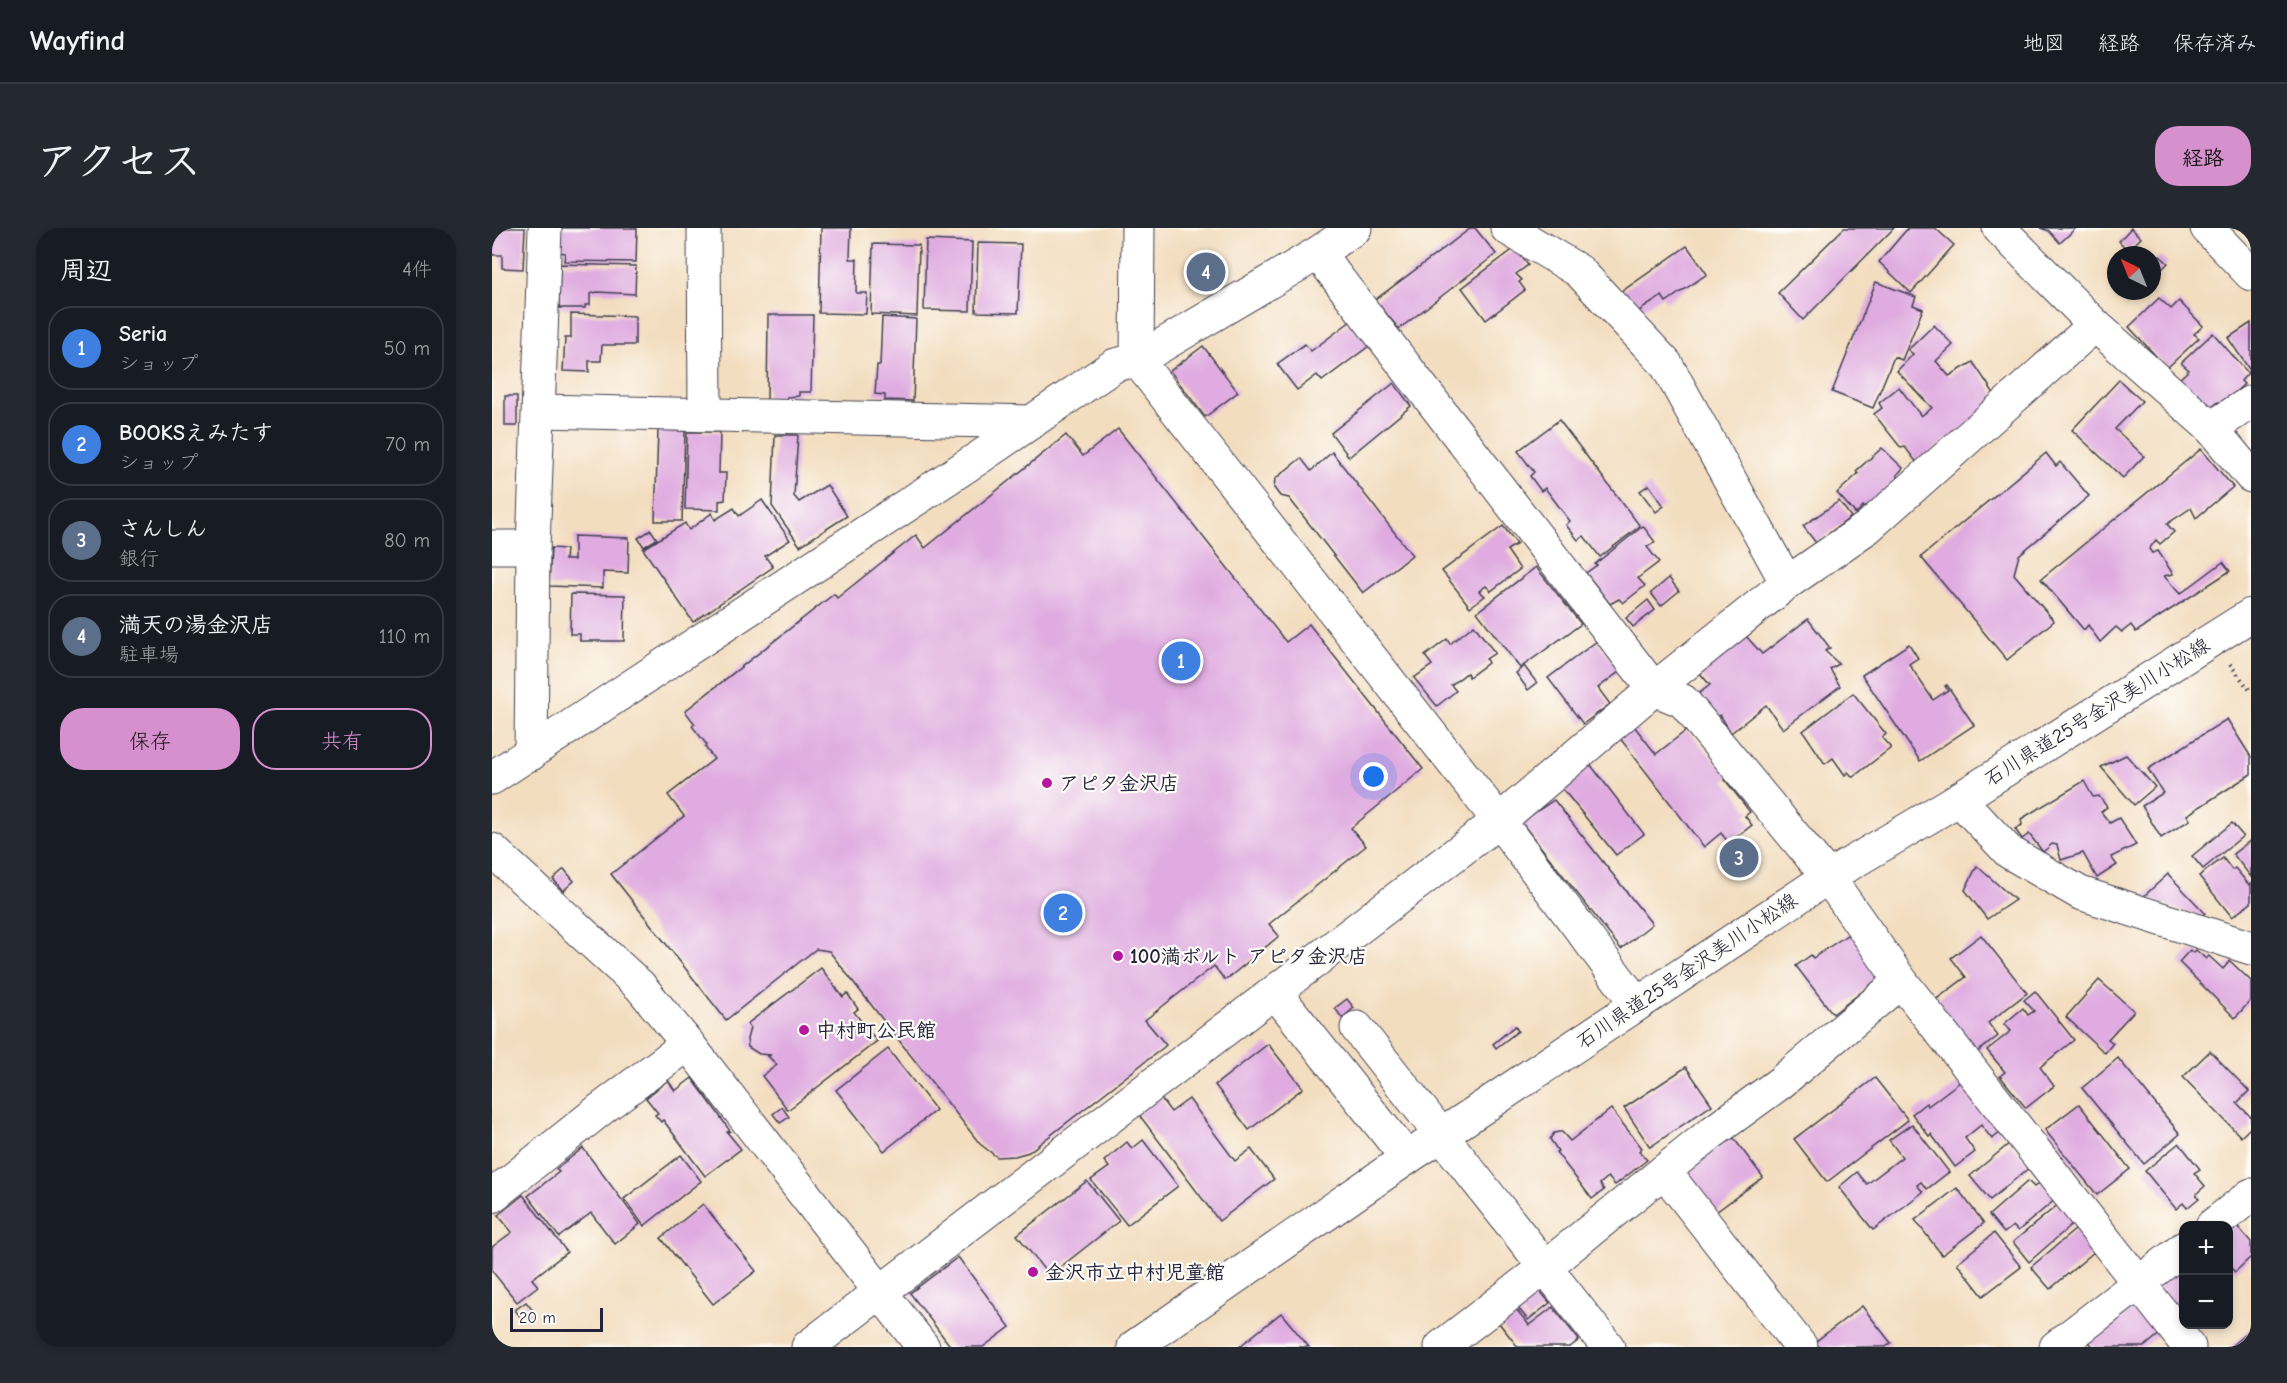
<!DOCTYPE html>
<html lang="ja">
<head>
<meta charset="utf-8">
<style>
	body { margin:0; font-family:"Comic Neue","Klee One",sans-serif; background:#242831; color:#f1f3f6 }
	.controls { position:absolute; right:18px; bottom:18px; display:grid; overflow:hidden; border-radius:12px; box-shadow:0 3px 9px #0003 }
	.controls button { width:54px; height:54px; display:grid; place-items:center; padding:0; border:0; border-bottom:2px solid #363941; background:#171b24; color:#f1f3f6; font:30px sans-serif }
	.compass { position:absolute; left:1615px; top:18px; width:54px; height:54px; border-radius:50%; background:#171b24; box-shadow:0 3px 9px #0003; rotate:317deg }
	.scale { position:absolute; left:18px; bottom:15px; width:93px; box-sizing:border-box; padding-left:6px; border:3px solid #22223b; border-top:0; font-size:16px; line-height:21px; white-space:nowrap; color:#22223b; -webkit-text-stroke:4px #fdfcf7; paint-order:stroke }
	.you { position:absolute; left:882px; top:549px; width:21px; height:21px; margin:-15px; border:4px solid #fff; border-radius:50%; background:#1a73e8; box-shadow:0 0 0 9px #1a73e833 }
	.badge { display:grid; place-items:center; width:39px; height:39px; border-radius:50%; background:#d690ce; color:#fff; font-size:20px; font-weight:700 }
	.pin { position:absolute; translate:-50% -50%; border:3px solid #fff; box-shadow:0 2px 6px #0006 }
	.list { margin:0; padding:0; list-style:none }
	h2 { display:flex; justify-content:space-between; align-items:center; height:78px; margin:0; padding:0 24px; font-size:26px }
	h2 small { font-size:20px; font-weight:400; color:#9ea1a6 }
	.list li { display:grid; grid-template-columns:39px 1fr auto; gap:18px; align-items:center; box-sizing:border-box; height:84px; margin:0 12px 12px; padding:0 12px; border:2px solid #363941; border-radius:24px }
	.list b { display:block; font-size:22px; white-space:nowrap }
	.list p { margin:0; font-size:20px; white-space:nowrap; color:#9ea1a6 }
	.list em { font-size:20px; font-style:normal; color:#9ea1a6 }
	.actions { display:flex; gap:12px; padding:18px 24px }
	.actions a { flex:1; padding:14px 0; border:2px solid #d690ce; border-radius:24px; text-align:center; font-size:21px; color:#d690ce }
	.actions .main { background:#d690ce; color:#111 }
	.map { position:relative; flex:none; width:1759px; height:1119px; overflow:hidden; border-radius:24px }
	header { display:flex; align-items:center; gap:36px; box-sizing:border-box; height:84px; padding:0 30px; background:#171b24; border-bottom:2px solid #363941 }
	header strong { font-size:28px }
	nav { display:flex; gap:33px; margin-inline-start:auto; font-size:21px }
	.intro { display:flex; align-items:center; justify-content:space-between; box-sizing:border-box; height:144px; padding:0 36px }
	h1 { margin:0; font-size:42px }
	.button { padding:15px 27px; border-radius:24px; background:#d690ce; color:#111; font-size:21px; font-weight:700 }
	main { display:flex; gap:36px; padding:0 36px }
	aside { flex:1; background:#171b24; border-radius:24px; box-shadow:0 3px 9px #0003 }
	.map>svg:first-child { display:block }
	.building { fill:#dfabe0 }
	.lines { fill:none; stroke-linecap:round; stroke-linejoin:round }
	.minor-casing { stroke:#413e4f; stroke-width:35 }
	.major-casing { stroke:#413e4f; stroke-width:35 }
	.path { stroke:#413e4f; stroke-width:4; stroke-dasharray:1.5 4.5; stroke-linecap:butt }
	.minor { stroke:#fff; stroke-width:33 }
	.major { stroke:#fff; stroke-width:33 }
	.poi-dot { fill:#b5179e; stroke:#fdfcf7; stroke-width:2 }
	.labels { text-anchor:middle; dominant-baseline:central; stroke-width:4.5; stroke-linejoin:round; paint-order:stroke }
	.street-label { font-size:20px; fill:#22223b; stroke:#fdfcf7 }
	.poi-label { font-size:20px; font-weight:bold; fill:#22223b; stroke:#fdfcf7; text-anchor:start }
</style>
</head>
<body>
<header>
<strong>Wayfind</strong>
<nav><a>地図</a><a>経路</a><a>保存済み</a></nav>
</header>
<div class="intro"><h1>アクセス</h1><a class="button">経路</a></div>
<main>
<aside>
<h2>周辺<small>4件</small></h2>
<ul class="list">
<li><span class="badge" style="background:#3f7fe0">1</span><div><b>Seria</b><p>ショップ</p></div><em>50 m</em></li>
<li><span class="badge" style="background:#3f7fe0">2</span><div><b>BOOKSえみたす</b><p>ショップ</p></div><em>70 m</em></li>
<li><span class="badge" style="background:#5c6f8a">3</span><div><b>さんしん</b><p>銀行</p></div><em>80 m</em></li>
<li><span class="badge" style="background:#5c6f8a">4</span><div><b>満天の湯金沢店</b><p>駐車場</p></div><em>110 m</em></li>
</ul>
<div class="actions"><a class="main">保存</a><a>共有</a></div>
</aside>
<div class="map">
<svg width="1759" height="1119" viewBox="0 0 1759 1119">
	<rect width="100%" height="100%" fill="#fdfcf7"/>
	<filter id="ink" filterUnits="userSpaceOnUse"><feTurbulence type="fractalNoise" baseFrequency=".0167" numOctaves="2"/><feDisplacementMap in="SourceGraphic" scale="12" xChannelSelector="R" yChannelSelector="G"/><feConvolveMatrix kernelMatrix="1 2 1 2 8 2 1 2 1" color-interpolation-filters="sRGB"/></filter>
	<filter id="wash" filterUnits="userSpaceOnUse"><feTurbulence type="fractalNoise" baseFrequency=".008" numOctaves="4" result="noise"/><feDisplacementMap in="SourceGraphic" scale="24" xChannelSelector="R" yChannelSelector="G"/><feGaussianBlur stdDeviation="1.35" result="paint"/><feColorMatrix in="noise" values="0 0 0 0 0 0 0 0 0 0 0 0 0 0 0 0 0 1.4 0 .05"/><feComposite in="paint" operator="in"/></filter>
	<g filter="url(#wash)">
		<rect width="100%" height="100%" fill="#f3ddbf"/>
		<g id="blocks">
			<g class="building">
				<polygon points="0,0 33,0 31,41 10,40 10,27 0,27"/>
				<polygon points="68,0 145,0 144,34 72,33 73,25 67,24"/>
				<polygon points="329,0 359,0 358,31 365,31 364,65 375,65 374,86 327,85"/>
				<polygon points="979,0 983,0 1004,26 907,101 883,72"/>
				<polygon points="1352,0 1402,0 1311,92 1286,65"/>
				<polygon points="1416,0 1443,0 1462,17 1419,65 1387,34"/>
				<polygon points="1548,0 1584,0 1568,15 1557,3"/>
				<polygon points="1639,0 1649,10 1636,23 1627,13"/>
				<polygon points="434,12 480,14 478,83 432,82"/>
				<polygon points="486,15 529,16 526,85 484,84"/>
				<polygon points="381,16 427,17 425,88 379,86"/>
				<polygon points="1195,18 1215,46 1174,74 1170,68 1144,85 1129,64"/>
				<polygon points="1023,20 1036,37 1024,46 1030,52 1027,54 1033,62 994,92 970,60"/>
				<polygon points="1668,28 1676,35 1665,46 1660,40 1660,36"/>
				<polygon points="68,36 144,38 143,66 105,64 98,66 98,77 93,77 93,80 67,80"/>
				<polygon points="1384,54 1424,69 1421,77 1431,81 1410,132 1402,129 1381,180 1340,164"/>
				<polygon points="1667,70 1679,81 1687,73 1711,98 1702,106 1707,110 1675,140 1637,99"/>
				<polygon points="79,86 143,88 143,117 110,117 109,133 97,133 97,144 71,143 73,110 79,110"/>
				<polygon points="276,87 321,87 319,164 307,164 307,168 295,169 295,173 275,173"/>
				<polygon points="390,89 424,91 421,173 393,172 393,167 383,166 385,137 388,137"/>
				<polygon points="859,93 877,118 830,153 825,147 805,162 785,136 813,116 819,123"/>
				<polygon points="1759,95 1759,144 1736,110"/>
				<polygon points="1442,97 1461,117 1444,133 1457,148 1481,134 1507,173 1425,235 1413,219 1409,220 1382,186 1390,180 1387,175 1407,159 1429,188 1440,180 1405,143 1421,126 1416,122"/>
				<polygon points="1721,105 1756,145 1749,153 1752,156 1729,178 1726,174 1715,184 1686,152 1697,142 1689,135"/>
				<polygon points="711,118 746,164 713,189 678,143"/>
				<polygon points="1627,152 1650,173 1623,201 1652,228 1631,250 1580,202"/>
				<polygon points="902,155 919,178 857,229 839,205"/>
				<rect x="13" y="168" width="12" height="30"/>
				<polygon points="1067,192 1148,298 1108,329 1092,308 1086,312 1074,297 1078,293 1053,260 1049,263 1038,248 1042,244 1026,223"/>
				<polygon points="626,201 794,414 817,396 931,541 859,600 874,618 777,696 787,708 735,751 732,751 722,738 653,792 674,817 672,819 537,924 523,928 505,929 488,916 337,723 324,721 234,792 119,646 192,588 176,567 222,531 213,519 215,517 200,498 203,496 193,483 342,366 345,370 424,307 433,320 574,207 591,228"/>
				<polygon points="166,202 193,203 190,293 163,293"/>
				<polygon points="195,204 228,204 227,245 234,245 233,272 227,273 227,282 193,281"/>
				<polygon points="283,207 306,207 302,268 307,274 335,257 355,288 308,318 280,278"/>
				<polygon points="1390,220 1411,240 1405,247 1407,250 1373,281 1371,278 1364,286 1345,265 1366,246 1364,243"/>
				<polygon points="1709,221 1741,259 1704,290 1699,280 1675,296 1682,304 1668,316 1664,312 1657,321 1660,325 1666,323 1681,346 1672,348 1688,366 1731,334 1738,343 1644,404 1639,397 1630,404 1624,399 1608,414 1596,397 1592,402 1549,351"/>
				<polygon points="840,224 920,327 871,365 797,270 788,268 782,260 783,251 809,230 819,243"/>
				<polygon points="1554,225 1564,238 1568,234 1597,268 1527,327 1522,346 1562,393 1515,432 1429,329"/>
				<polygon points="1157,257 1172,278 1164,284 1148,263"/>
				<polygon points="270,272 298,312 273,328 281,339 201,394 151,321 193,295 197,302 220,285 223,292 242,280 247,288"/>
				<polygon points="1347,273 1359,289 1324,315 1311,298"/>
				<polygon points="1011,298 1025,316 1015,322 1028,341 999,363 994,358 987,363 993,368 978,379 950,343"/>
				<polygon points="1151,298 1163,314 1155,319 1167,334 1146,350 1153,358 1131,375 1127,371 1118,376 1094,345 1105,337 1103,336"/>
				<polygon points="159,302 165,311 152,319 146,310"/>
				<polygon points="82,308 137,310 136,345 111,344 111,360 57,358 59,320 74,321 73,332 82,332"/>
				<polygon points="1044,339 1089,396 1028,440 985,384"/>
				<polygon points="1177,350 1187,363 1169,378 1159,365"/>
				<polygon points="79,366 133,367 132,413 88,413 88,406 78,406"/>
				<polygon points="1156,372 1163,382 1141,399 1134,390"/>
				<polygon points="1316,391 1338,420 1333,423 1347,436 1338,441 1348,458 1291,501 1274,477 1239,505 1228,487 1222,490 1205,467 1218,457 1207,444 1254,408 1270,426"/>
				<polygon points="982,397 1003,425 994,431 996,435 977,449 975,445 959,457 964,463 945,478 922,450 940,437 933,428 955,411 958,416"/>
				<polygon points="1105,413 1128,443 1106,460 1118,476 1091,496 1056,450"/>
				<polygon points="1417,416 1426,430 1417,436 1441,472 1456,462 1453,458 1455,457 1482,497 1428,533 1370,447"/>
				<polygon points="1032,438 1045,455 1036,462 1024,445"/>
				<polygon points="1361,465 1394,506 1390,510 1399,520 1361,549 1356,544 1353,547 1341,530 1333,536 1311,503"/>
				<polygon points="1735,491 1759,529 1759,546 1695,587 1698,592 1669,610 1650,578 1671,565 1656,541"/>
				<polygon points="1142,498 1164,526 1195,502 1238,549 1233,552 1258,584 1253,588 1260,597 1237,615 1229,605 1212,619 1127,509"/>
				<polygon points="1634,527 1663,559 1642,577 1609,539"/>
				<polygon points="1098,536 1152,606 1124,627 1069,559"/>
				<polygon points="1592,553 1601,569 1607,568 1615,579 1609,584 1618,595 1627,590 1644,617 1619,629 1625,637 1605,650 1591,625 1569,632 1565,617 1560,616 1551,624 1537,606 1530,611 1523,601 1530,597 1529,591"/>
				<polygon points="1062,572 1160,696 1129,721 1029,594"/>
				<polygon points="1740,595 1751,608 1711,641 1700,628"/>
				<polygon points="1759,612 1759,649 1741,626"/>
				<polygon points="1731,630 1740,642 1743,640 1757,657 1759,655 1759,675 1740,689 1707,648"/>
				<polygon points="1485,638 1523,672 1495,691 1473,662"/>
				<polygon points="72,641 82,653 71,663 61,651"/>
				<polygon points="1676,646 1713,685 1707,689 1651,669"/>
				<polygon points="1361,703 1394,745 1341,786 1304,738 1319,727 1321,730"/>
				<polygon points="1489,707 1535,765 1496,795 1506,808 1483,826 1442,773 1474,749 1459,730"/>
				<polygon points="1698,722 1701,725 1704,722 1714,731 1717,728 1731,741 1738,733 1759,753 1759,772 1743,790 1687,734"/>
				<polygon points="329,740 351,769 355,765 366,781 362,784 385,813 296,882 270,848 285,837 276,828 279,827 267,826 256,819 255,811 258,800 255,796"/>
				<polygon points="1607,752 1642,783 1616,811 1621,815 1613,825 1574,789"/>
				<polygon points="1543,763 1582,812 1548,839 1562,858 1534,880 1508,848 1513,844 1495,822 1519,803 1512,796 1531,780 1536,787 1542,783 1532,772"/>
				<polygon points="855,771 862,780 850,790 843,780"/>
				<polygon points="1023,798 1026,803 1004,820 1001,816"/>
				<polygon points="776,816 811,860 757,902 723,857"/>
				<polygon points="396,821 444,882 392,923 344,862"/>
				<polygon points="1718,823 1757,863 1745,875 1759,889 1759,899 1749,909 1691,849"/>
				<polygon points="1626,830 1688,906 1652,936 1590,860"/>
				<polygon points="1194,839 1220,877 1158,919 1132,880"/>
				<polygon points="200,850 225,884 238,903 235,904 249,921 213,948 171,892 169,894 163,887 166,885 154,870 176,852 183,863"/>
				<polygon points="1383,850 1416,892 1335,954 1302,911"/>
				<polygon points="1473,850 1513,901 1500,911 1489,897 1473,910 1483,924 1463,939 1439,906 1437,908 1420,886 1434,875 1436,878"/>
				<polygon points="667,868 679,884 697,871 743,933 759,921 782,951 727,993 645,884"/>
				<polygon points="1587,876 1638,941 1605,967 1553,902"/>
				<polygon points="290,879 297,889 288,895 281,886"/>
				<polygon points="1119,881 1150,920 1147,923 1155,932 1123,957 1116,949 1108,956 1112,962 1100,971 1064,924 1066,923 1058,911 1062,905 1067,904 1070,904 1078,913"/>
				<polygon points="1420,896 1457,944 1435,961 1429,954 1425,957 1431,964 1381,1002 1347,959 1365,944 1375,956 1410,929 1397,912"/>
				<polygon points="1240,908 1271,949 1224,984 1193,944"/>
				<polygon points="651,912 686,958 635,997 599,952 617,939 612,933 635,914 640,921"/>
				<polygon points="1518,915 1538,939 1498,972 1478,948"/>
				<polygon points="1687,915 1708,941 1702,945 1713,958 1704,966 1707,970 1695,980 1691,975 1684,981 1653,943"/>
				<polygon points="91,920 148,996 123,1016 99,985 67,1009 36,968 67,944 64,941"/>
				<polygon points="189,927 209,953 152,998 132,971"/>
				<polygon points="595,953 627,993 557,1048 525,1007"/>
				<polygon points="1536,953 1542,959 1550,953 1565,970 1526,1003 1521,998 1512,1005 1497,987"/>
				<polygon points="1465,960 1492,995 1450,1027 1423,992"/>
				<polygon points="31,967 75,1024 40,1051 46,1058 25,1074 0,1043 0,1019 20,1004 6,987"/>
				<polygon points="1568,975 1584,993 1537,1034 1521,1014"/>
				<polygon points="211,976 264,1043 221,1076 169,1010"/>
				<polygon points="1740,992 1759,1014 1759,1029 1743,1044 1736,1037 1736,998"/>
				<polygon points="1584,1001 1602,1024 1558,1061 1539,1039"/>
				<polygon points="1502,1005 1529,1039 1491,1068 1465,1035"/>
				<polygon points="466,1029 518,1099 491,1119 459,1119 418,1065"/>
				<polygon points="1692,1038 1692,1084 1689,1086 1666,1058"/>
				<polygon points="1048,1063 1058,1075 1036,1092 1026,1080"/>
				<polygon points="1640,1066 1670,1104 1652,1119 1601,1119 1591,1106"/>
				<polygon points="34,1074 42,1084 31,1092 23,1082"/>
				<polygon points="1370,1078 1399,1115 1394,1119 1327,1119 1323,1114"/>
				<polygon points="1061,1079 1087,1112 1078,1119 1026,1119 1007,1095 1024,1081 1037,1097"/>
				<polygon points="789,1085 817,1119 747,1119"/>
				<polygon points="1759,1101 1759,1119 1738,1119"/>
			</g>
		</g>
	</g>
	<g filter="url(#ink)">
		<use href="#blocks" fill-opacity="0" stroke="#413e4f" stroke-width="1.5"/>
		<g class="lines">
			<defs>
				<g id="minor">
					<polyline points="212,0 213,185"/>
					<polyline points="863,0 826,25 645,132 1007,593 1145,776"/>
					<polyline points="1015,0 1087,43 1174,136 1295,355 1376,299 1603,97"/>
					<polyline points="1507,0 1603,97 1719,200 1759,248"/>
					<polyline points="1715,0 1759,46"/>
					<polyline points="826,25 1162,461 1191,473 1336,649 1409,753 1697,1119"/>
					<polyline points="48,183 540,194"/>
					<polyline points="1719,200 1759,174"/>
					<polyline points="0,319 41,319"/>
					<polyline points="39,526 41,319 53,0"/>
					<polyline points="0,550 488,229 623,137 645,132 646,0"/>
					<polyline points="1467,571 1517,624 1588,665 1759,720"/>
					<polyline points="0,622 148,758 196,816 431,1119"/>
					<polyline points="783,764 915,930"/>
					<polyline points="865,800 1116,1119"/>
					<polyline points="1172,943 1309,1119"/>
					<polyline points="0,968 109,881 196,816"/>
					<polyline points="1720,998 1759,967"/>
					<polyline points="316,1119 1007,593 1162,461 1295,355"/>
					<polyline points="949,1119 1053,1039 1218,906 1288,855 1409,753"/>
					<polyline points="1564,1119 1692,1020"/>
				</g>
				<polyline id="major" points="642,1119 915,930 1336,649 1467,571 1759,387"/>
			</defs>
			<use href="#minor" class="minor-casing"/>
			<use href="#major" class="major-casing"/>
			<polyline class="path" points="1738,436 1759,464"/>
			<use href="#minor" class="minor"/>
			<use href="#major" class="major"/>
		</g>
	</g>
	<g class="poi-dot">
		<circle cx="555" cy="555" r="6"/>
		<circle cx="626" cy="728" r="6"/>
		<circle cx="312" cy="802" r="6"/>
		<circle cx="541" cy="1044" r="6"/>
	</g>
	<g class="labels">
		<g class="street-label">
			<text transform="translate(1605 484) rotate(-32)">石川県道25号金沢美川小松線</text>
			<text transform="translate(1195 743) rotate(-34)">石川県道25号金沢美川小松線</text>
		</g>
		<g class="poi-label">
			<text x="567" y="555">アピタ金沢店</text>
			<text x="638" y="728">100満ボルト アピタ金沢店</text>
			<text x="324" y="802">中村町公民館</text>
			<text x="553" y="1044">金沢市立中村児童館</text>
		</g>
	</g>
</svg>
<div class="controls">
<button>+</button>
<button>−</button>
</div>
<svg class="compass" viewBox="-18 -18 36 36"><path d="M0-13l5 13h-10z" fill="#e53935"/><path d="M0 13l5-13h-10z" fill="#9ea1a6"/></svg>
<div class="scale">20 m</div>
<div class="you"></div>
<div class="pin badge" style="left:689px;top:433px;background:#3f7fe0">1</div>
<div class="pin badge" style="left:571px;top:685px;background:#3f7fe0">2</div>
<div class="pin badge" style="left:1247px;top:630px;background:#5c6f8a">3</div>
<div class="pin badge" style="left:714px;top:44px;background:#5c6f8a">4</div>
</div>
</main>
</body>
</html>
